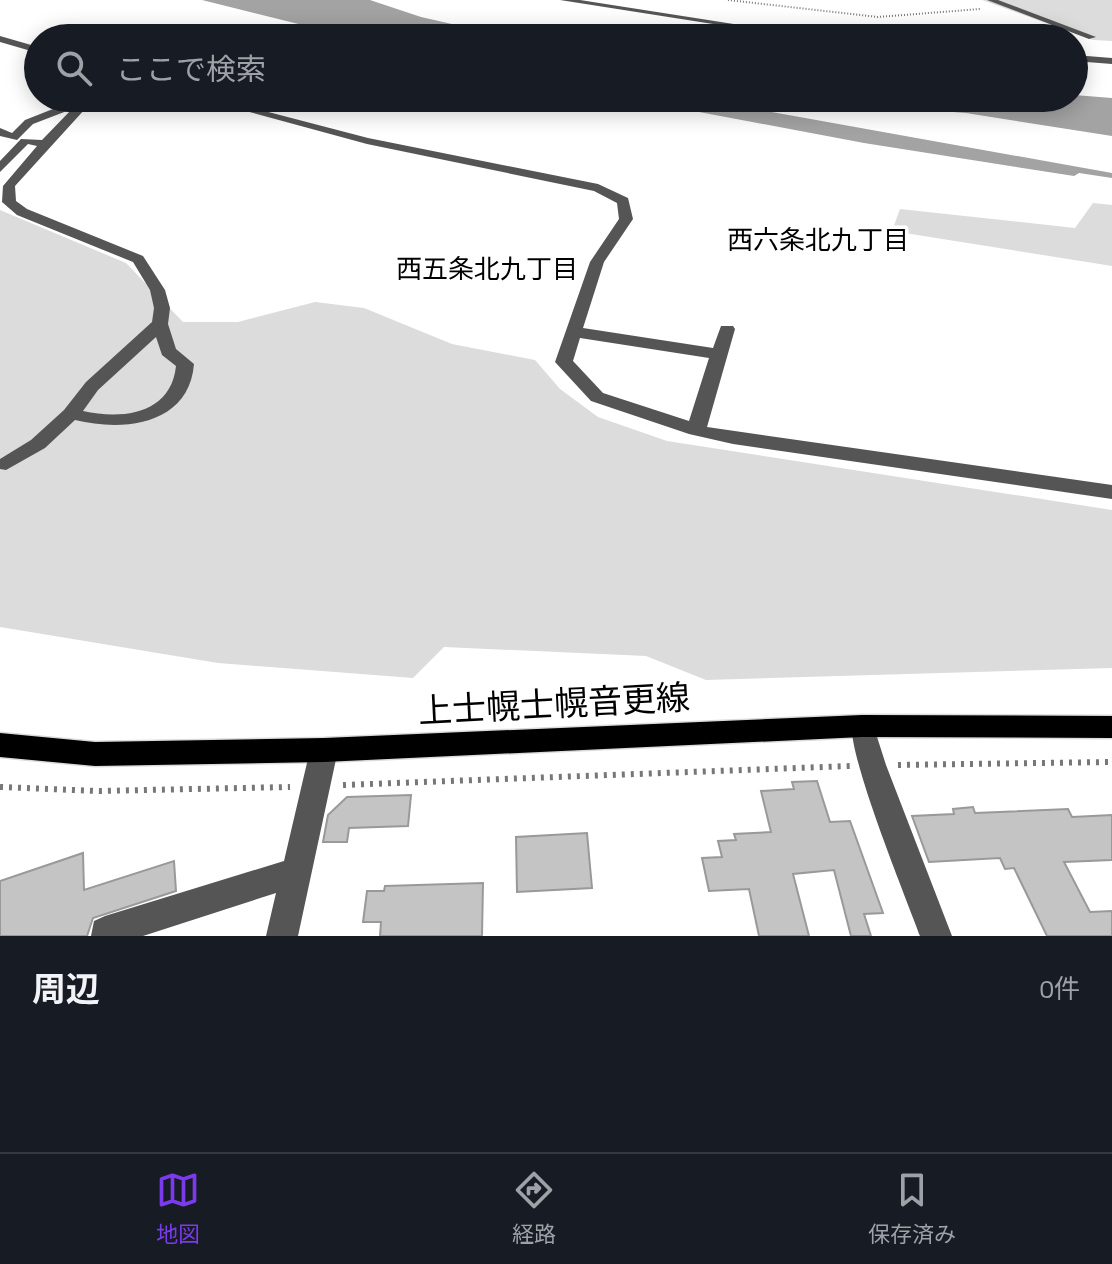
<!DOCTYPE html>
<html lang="ja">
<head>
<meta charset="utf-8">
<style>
	body { margin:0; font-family:"Titillium Web","Noto Sans JP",sans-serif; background:#20242c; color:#f1f3f6 }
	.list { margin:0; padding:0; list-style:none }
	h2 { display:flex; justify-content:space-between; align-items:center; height:104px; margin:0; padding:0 32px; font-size:34px }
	h2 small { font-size:26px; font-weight:400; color:#9ea1a6 }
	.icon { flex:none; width:44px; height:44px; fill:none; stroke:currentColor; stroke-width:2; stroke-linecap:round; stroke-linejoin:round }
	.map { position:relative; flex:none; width:1112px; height:936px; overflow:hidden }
	.search { position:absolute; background:#171b24; box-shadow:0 4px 20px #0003; left:24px; right:24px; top:24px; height:88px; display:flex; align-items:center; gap:20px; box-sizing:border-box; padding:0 28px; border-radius:44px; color:#9ea1a6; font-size:30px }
	.sheet { height:216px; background:#171b24 }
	nav { display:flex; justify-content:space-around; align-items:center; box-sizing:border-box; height:112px; border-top:2px solid #363941; background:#171b24; font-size:22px; color:#9ea1a6 }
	nav a { display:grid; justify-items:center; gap:4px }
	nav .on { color:#7c3aed }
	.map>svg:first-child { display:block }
	.green { fill:#dcdcdc }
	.water { fill:#a3a3a3 }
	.building { fill:#c4c4c4; stroke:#999; stroke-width:2 }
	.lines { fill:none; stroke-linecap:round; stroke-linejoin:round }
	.major-casing { stroke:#dbdbdb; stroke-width:3 }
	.path-far1 { stroke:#777; stroke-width:2; stroke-dasharray:1 2; stroke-linecap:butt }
	.path { stroke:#777; stroke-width:6; stroke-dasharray:3 6; stroke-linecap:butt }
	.minor { fill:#555; fill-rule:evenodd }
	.major { fill:#000; fill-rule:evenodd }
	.labels { text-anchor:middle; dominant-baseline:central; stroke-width:7; stroke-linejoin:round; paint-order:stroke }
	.far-neighbourhood-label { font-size:26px; fill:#000; stroke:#fff }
	.near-street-label { font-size:34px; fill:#000; stroke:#fff }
</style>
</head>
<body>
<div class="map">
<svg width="1112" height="936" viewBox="0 0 1112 936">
	<rect width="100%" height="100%" fill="#fff"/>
	<g class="green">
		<polygon points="982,0 1112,0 1112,41 1093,40"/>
		<polygon points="1093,203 1112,205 1112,266 892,231 900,209 1075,228"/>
		<polygon points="0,210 126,263 183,322 238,322 315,302 364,308 452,344 535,360 560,389 598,417 667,441 1112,510 1112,668 706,680 646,656 444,647 413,678 218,663 0,627"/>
	</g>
	<g class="water">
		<polygon points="202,0 370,0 421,17 513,38 355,38"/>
		<polygon points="1074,95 1112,98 1112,136 966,113 771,98 1074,98"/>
		<polygon points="625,98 722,98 733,105 1112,173 1112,178 1079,173 1074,176 864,143"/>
	</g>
	<g class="building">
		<polygon points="817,781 830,822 850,821 883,913 864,914 871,936 851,936 834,870 793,874 809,936 759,936 749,889 709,891 702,858 722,857 718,841 736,840 734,834 771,832 761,791 794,789 792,782"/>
		<polygon points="411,795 408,826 349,828 347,842 323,842 328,815 347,797"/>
		<polygon points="973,807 975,813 1068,809 1072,817 1112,815 1112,860 1064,862 1090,912 1112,911 1112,936 1047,936 1014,868 1005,869 1000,858 929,862 912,816 954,814 953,809"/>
		<polygon points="587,833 592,888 517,892 516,837"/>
		<polygon points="83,853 84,890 174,861 176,891 93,918 87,936 0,936 0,881"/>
		<polygon points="483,883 482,936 380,936 381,922 363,922 367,891 384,891 385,886"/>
	</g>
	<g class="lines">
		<defs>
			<polygon id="major" points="862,715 1112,716 1112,738 862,737 324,762 95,766 0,757 0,733 95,742 324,738"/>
		</defs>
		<use href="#major" class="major-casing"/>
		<polyline class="path-far1" points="728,0 878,17 980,9"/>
		<g class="path">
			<polyline points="898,765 1112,762"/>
			<polyline points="343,785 850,766"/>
			<polyline points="0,787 99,791 290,787"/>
		</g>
		<g class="minor">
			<polygon points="560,0 580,0 823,38 802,38"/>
			<polygon points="987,0 998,0 1096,37 1089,39"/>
			<polygon points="0,36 38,47 38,53 0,42"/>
			<polygon points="1074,55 1112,58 1112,64 1074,61"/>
			<path d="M81 98H95L15 186 16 201 27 209 143 256 165 290 170 308 168 324 176 349 194 364C189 425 124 432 75 420L45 448 6 470 0 469V459L31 440 64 410 86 382 152 322 154 308 150 290 133 262 17 215 2 202 3 186 37 146 28 144 0 172V161L21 139 42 140 72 109 33 124 17 140 0 136V128L12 133 25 120ZM156 337 162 355 176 366C171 414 123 420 83 411L98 390Z"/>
			<path d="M198 98H215L368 138 598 184 628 198 633 219 604 262 583 328 713 348 721 326H733L735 329 707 427 1112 485V499L733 444 689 434 591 401 555 362 590 262 619 219 617 203 594 191 367 144ZM580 338 709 358 689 421 603 393 573 361Z"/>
			<path d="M862 715 871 718 886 765 952 936H920C908 902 841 741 853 718Z"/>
			<polygon points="324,738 334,742 338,750 298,936 266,936 276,893 143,936 91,936 94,921 105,916 284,861 310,750 314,742"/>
		</g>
		<use href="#major" class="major"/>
	</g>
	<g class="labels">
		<g class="far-neighbourhood-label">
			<text x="818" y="239">西六条北九丁目</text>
			<text x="487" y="268">西五条北九丁目</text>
		</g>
		<g class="near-street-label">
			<text transform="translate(554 703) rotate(-3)">上士幌士幌音更線</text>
		</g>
	</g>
</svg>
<div class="search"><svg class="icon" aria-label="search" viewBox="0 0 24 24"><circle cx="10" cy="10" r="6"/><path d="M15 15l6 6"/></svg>ここで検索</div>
</div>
<section class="sheet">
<h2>周辺<small>0件</small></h2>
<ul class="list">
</ul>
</section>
<nav>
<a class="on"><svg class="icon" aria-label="map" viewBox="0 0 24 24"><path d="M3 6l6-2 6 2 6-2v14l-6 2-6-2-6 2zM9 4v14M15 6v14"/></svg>地図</a>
<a><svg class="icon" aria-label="directions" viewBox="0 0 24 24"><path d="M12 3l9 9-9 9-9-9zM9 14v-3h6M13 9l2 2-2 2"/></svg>経路</a>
<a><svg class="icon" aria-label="saved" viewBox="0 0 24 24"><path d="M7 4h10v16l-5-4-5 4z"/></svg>保存済み</a>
</nav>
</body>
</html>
